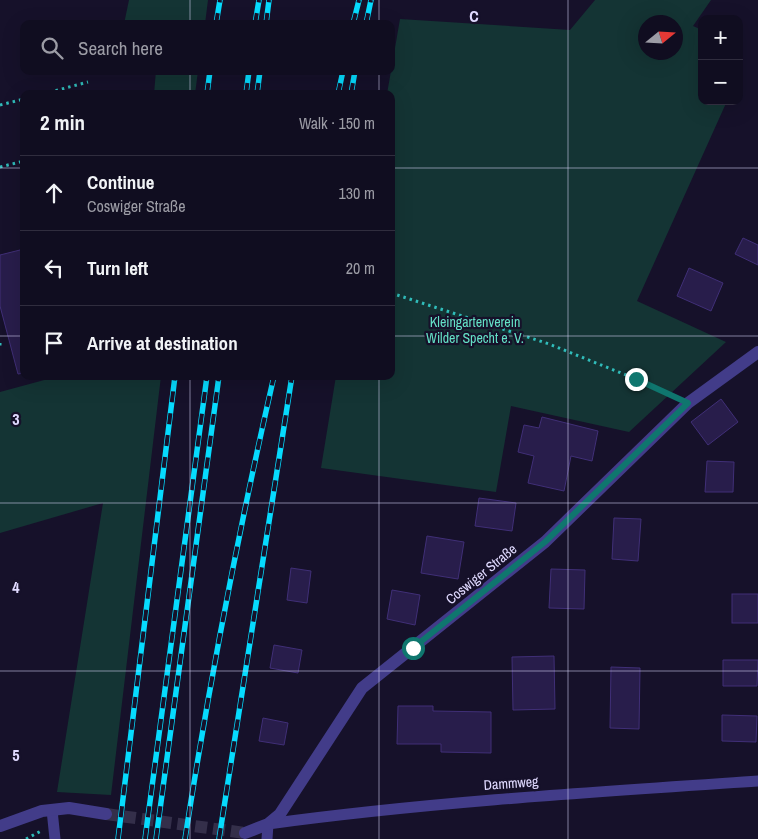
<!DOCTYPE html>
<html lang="en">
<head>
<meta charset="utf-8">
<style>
	body { margin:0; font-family:"Archivo Narrow",sans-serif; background:#1e1b2d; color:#f1f3f6 }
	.controls { position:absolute; right:15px; top:15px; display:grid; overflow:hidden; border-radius:10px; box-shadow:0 5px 20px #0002 }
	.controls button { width:45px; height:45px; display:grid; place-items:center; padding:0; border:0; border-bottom:1px solid #302d3e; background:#100d20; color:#f1f3f6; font:25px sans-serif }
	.compass { position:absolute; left:638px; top:15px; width:45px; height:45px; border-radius:50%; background:#100d20; box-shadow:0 5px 20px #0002; rotate:72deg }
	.stop { position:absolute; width:15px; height:15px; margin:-11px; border:4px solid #0f766e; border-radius:50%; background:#fff }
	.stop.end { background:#0f766e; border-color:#fff; box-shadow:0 1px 5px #0008 }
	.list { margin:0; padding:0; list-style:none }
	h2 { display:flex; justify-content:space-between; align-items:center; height:65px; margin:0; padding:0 20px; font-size:21px }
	h2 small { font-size:16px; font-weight:400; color:#9c9ca5 }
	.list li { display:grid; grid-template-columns:32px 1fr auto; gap:15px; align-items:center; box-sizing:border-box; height:75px; padding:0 20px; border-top:1px solid #302d3e }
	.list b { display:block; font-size:19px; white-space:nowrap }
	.list p { margin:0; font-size:16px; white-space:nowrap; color:#9c9ca5 }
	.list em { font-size:16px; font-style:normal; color:#9c9ca5 }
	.icon { flex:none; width:28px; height:28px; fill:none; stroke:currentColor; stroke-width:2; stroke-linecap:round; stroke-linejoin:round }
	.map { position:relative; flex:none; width:758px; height:839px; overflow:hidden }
	.search { position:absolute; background:#100d20; box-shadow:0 5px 20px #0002; left:20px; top:20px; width:375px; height:55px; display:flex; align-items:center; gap:12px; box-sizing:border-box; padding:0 18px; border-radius:10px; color:#9c9ca5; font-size:19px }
	.panel { position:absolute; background:#100d20; box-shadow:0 5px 20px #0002; left:20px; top:90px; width:375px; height:290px; border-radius:10px }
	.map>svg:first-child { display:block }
	.green { fill:#143434; fill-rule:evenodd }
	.building { fill:#281d4b; stroke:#402f77 }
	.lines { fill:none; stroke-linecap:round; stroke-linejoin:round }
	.minor-tunnel { stroke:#342f4a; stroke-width:12; stroke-dasharray:12 6; stroke-linecap:butt }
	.path { stroke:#30bcba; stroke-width:3; stroke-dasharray:2.5 4; stroke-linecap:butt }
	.service { stroke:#423c89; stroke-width:11 }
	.minor { stroke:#423c89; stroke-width:12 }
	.rail-casing { stroke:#06dbfe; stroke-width:5.5 }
	.rail { stroke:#16112a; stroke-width:4; stroke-dasharray:11; stroke-linecap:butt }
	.route { stroke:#0f766e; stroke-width:6 }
	.grid { fill:none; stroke:#e0daff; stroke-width:1; stroke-opacity:0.55 }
	.labels { text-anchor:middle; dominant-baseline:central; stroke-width:4.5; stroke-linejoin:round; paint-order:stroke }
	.park-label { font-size:14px; fill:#64e1c7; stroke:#16112a }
	.street-label { font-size:14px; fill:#e0daff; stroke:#16112a }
	.grid-label { font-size:16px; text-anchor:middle; font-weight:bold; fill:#e0daff; stroke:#16112a; stroke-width:4.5; stroke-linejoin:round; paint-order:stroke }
</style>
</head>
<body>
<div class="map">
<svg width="758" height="839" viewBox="0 0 758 839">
	<rect width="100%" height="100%" fill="#16112a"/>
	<g class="green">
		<polygon points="129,0 208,0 205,24 124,24"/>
		<path d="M595 0H711L693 26 702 30V101H727L637 301 726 342 629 432 511 406 496 492 321 468 336 376H391V94H387L400 19 570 30ZM646 22H676V52H646Z"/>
		<polygon points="156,71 198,71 195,94 154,94"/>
		<polygon points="59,376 161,376 111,795 57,792 103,503 0,533 0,392"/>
	</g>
	<g class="building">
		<polygon points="743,238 758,245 758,265 735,254"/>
		<polygon points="24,249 24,373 18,374 0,306 0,255"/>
		<polygon points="689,268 723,283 711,311 677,296"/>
		<polygon points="721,399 738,422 708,445 691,422"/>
		<polygon points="542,417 598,431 592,461 571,456 564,491 528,483 534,456 518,452 524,425 539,428"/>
		<polygon points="707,461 734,462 733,492 705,492"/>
		<polygon points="479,498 516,503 512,531 475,526"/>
		<polygon points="614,518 641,519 638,561 612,559"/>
		<polygon points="427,536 464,542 458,579 421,573"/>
		<polygon points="291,568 311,571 307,603 287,600"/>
		<polygon points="551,569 585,570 584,609 549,608"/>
		<polygon points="392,590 420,595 415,625 387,619"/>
		<rect x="732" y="594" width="26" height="29"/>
		<polygon points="274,645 302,650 298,673 270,668"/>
		<polygon points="554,656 555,709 513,710 512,657"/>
		<polygon points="723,660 758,660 757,686 723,686"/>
		<polygon points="611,667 640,668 639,729 610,728"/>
		<polygon points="398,706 433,706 433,711 491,712 491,753 441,752 441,744 397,744"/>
		<polygon points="722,715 757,716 756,742 722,741"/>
		<polygon points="263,718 288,723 284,745 259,741"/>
	</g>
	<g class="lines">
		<polyline class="minor-tunnel" points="106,814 245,833"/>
		<g class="path">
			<polyline points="43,94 88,82"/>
			<polyline points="0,105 24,99"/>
			<polyline points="0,167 24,161"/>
			<polyline points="391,293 549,344 636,379 674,397"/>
			<polyline points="0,343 0,346"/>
			<polyline points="26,839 41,831"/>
		</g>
		<g class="service">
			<polyline points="52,810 55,839"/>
			<path d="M267 839 268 824C431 802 594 792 758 781"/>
		</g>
		<g class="minor">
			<polyline points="0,826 42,811 69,808 106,814"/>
			<polyline points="245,833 268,824 280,814 362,688 545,542 688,403 758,352"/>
		</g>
		<defs>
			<g id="rail">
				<polyline points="216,24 220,0"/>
				<polyline points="255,24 259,0"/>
				<polyline points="266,24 269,0"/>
				<polyline points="353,24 359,0"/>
				<polyline points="366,24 371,0"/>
				<polyline points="207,94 210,71"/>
				<polyline points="246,94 249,71"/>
				<polyline points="257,94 260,71"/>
				<polyline points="338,94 343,71"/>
				<polyline points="351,94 355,71"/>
				<polyline points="118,839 175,376"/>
				<polyline points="145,839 207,376"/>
				<polyline points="156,839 219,376"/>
				<path d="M185 839C209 684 239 529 274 376"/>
				<polyline points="219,839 292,376"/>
			</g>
		</defs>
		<use href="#rail" class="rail-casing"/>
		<use href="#rail" class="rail"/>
	</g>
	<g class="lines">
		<polyline class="route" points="413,648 545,542 688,403 636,379"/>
	</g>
	<path class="grid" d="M190 0V24M379 0V24M568 0V839M190 71V94M379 71V94M0 168H24M391 168H758M0 336H24M391 336H758M190 376V839M379 376V839M0 503H758M0 671H758"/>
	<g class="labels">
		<g class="park-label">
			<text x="475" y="322">Kleingartenverein<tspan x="475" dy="16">Wilder Specht e. V.</tspan></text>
		</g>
		<g class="street-label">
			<text transform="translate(481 574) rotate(-39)">Coswiger Straße</text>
			<text transform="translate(511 783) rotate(-4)">Dammweg</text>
		</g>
	</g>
	<g class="grid-label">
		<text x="474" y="22">C</text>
		<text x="16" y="425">3</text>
		<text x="16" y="593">4</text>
		<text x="16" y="761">5</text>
	</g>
</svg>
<div class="controls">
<button>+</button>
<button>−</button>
</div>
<svg class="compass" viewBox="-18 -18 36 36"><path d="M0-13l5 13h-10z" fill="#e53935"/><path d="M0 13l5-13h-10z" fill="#9c9ca5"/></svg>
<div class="stop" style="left:413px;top:648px"></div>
<div class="stop end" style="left:636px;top:379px"></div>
<div class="search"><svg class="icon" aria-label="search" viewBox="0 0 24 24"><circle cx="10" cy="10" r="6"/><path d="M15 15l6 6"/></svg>Search here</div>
<section class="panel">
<h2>2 min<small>Walk · 150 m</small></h2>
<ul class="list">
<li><svg class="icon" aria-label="ahead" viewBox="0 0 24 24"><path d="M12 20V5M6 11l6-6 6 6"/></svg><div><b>Continue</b><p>Coswiger Straße</p></div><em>130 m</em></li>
<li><svg class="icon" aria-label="left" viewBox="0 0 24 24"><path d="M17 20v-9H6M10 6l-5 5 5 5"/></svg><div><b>Turn left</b></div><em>20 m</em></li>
<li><svg class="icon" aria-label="arrive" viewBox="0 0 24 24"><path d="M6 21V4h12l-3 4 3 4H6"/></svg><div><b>Arrive at destination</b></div></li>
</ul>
</section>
</div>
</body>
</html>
